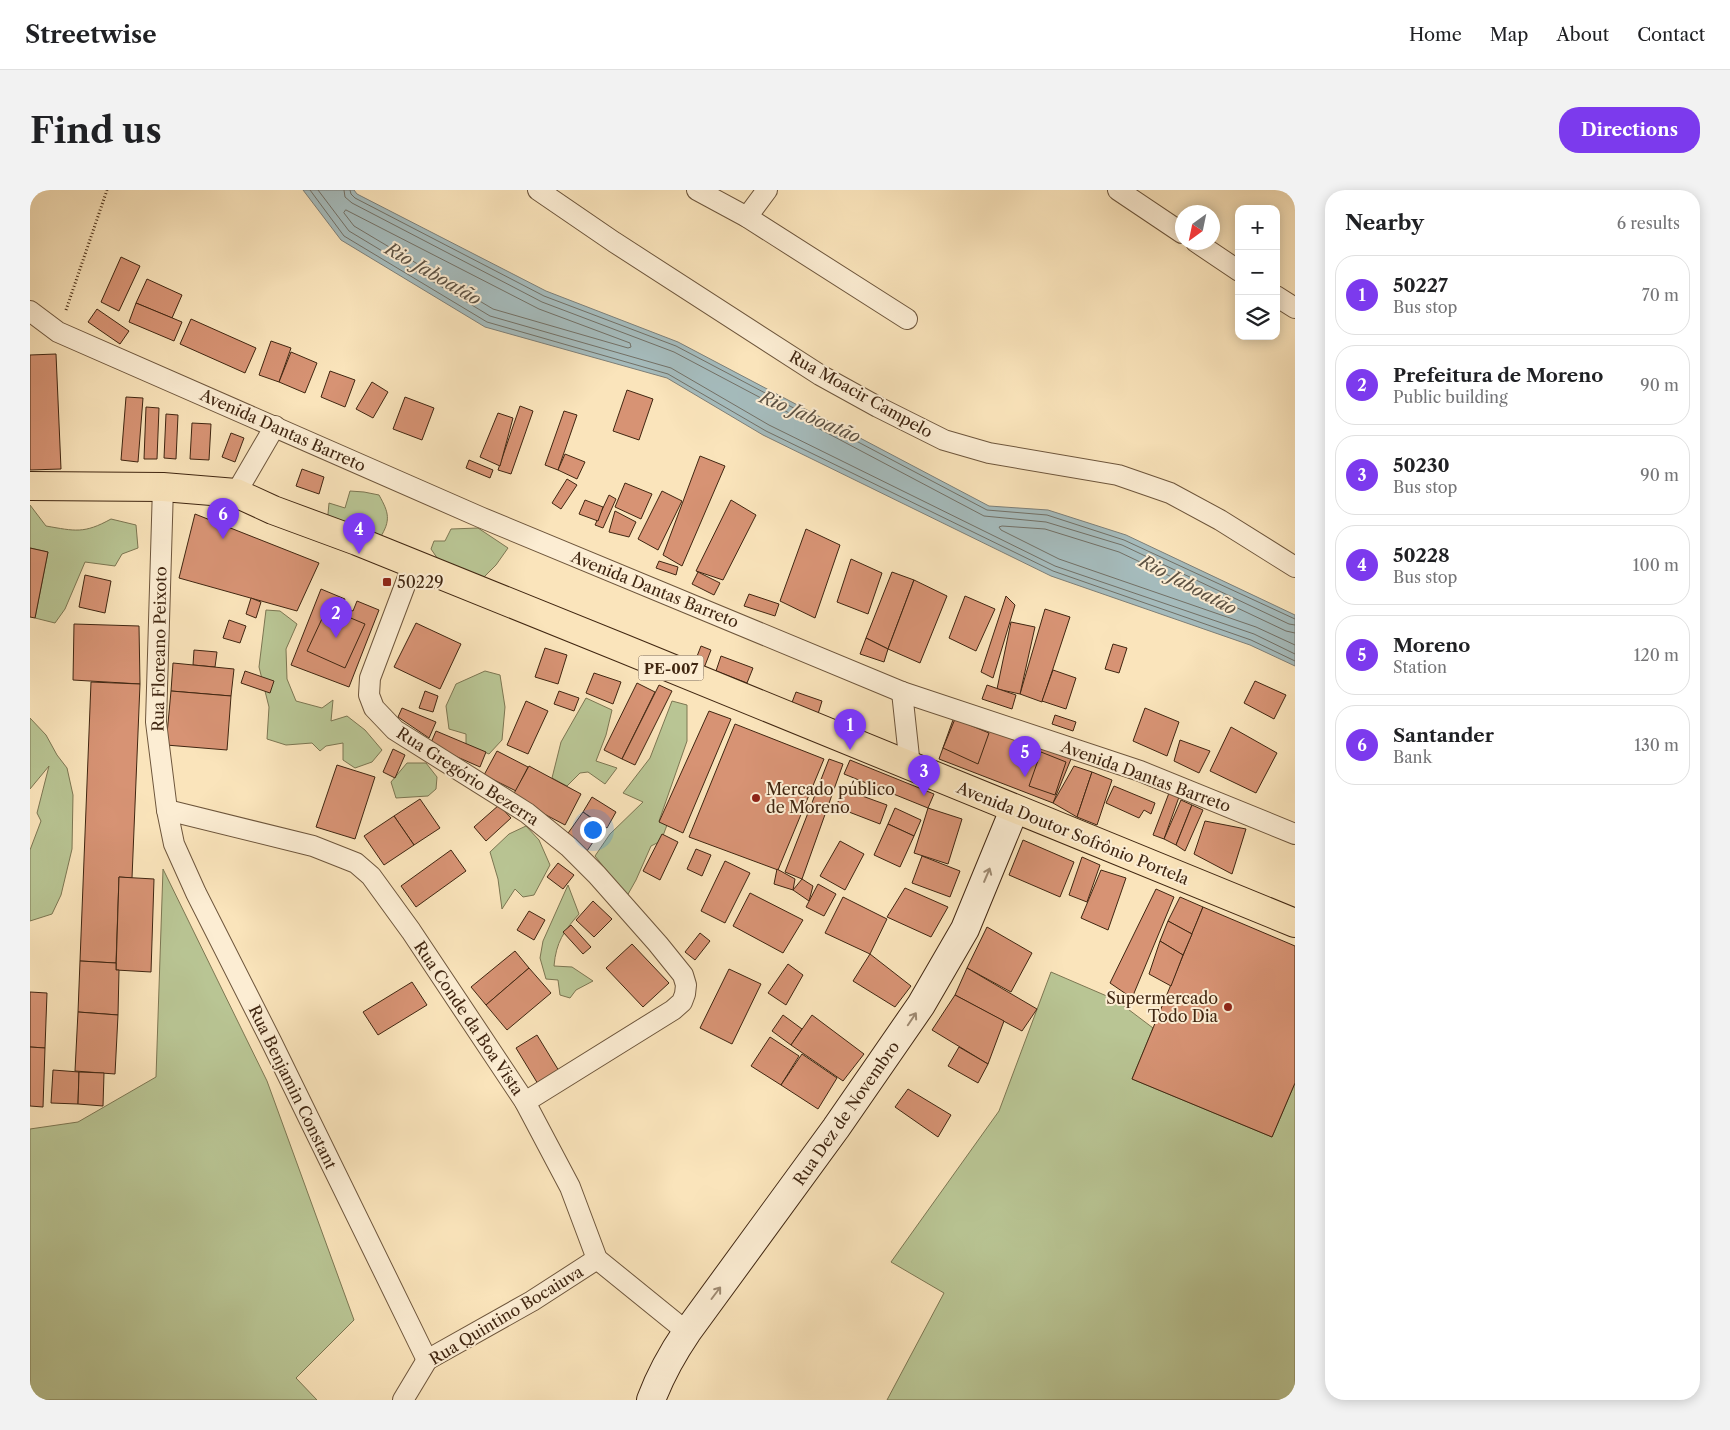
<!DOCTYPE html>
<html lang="en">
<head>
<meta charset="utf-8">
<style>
	body { margin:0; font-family:"Libre Caslon Text",serif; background:#f2f2f2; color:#202124 }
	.controls { position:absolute; right:15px; top:15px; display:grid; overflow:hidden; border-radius:10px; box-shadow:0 2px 12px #0003 }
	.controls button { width:45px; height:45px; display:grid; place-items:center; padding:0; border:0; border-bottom:1px solid #e0e0e0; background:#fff; color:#202124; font:25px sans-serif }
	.compass { position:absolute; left:1145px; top:15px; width:45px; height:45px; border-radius:50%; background:#fff; box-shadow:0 2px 12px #0003; rotate:213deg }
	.you { position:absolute; left:562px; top:639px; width:18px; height:18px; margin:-12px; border:4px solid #fff; border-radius:50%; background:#1a73e8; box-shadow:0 0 0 8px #1a73e833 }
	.badge { display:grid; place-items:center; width:32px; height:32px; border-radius:50%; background:#7c3aed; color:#fff; font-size:16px; font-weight:700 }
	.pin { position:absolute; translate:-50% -41px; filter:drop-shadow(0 1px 2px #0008) }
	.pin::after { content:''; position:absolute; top:26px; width:18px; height:15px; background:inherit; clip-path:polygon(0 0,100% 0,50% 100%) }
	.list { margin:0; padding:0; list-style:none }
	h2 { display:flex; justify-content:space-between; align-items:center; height:65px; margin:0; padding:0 20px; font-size:21px }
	h2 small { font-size:16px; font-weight:400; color:#757577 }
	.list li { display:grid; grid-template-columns:32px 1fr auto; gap:15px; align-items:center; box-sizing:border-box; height:80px; margin:0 10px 10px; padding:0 10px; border:1px solid #e0e0e0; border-radius:20px }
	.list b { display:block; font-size:19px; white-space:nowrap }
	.list p { margin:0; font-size:16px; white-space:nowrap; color:#757577 }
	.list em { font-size:16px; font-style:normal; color:#757577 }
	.icon { flex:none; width:28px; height:28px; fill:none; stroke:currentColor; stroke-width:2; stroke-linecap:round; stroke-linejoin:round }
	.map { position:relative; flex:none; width:1265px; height:1210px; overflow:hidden; border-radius:20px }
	header { display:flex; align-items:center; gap:30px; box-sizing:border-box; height:70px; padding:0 25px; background:#fff; border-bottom:1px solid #e0e0e0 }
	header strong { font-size:24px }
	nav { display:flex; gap:28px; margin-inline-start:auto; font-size:18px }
	.intro { display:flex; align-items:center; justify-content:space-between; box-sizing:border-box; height:120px; padding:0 30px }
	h1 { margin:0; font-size:35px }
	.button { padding:12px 22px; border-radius:20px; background:#7c3aed; color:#fff; font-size:18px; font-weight:700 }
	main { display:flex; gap:30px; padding:0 30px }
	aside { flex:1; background:#fff; border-radius:20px; box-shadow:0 2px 12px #0003 }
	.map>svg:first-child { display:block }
	.green { fill:#b9c594; stroke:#7c7652 }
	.water { fill:#a5bbbc; stroke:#7d7f78 }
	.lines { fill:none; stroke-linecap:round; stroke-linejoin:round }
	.shore { stroke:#727066; stroke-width:1 }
	.building { fill:#d79374; stroke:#402611 }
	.minor-casing { stroke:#6e563c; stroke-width:22 }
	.secondary-casing { stroke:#402611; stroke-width:30 }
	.primary-casing { stroke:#402611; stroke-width:30 }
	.path { stroke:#402611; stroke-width:3; stroke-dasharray:1 2.5; stroke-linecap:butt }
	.minor { stroke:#fcedd3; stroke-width:20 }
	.secondary { stroke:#fcedd3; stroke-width:28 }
	.primary { stroke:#fae4bb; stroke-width:28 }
	.oneway { stroke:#9e8a72 }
	.poi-dot { fill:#8f2418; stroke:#fcedd3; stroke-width:2 }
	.labels { text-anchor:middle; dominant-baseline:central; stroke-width:4; stroke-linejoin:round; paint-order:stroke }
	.shield { fill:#fcedd3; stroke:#78624b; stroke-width:1 }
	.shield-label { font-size:15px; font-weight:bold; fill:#402611 }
	.street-label { font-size:16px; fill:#402611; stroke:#fcedd3 }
	.poi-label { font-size:16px; fill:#402611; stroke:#fcedd3; text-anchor:start }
	.water-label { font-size:18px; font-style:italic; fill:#5e5344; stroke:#fcedd3 }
</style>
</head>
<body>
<header>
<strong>Streetwise</strong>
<nav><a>Home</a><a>Map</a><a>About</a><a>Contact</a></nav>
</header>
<div class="intro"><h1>Find us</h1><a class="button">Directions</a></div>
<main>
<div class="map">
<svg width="1265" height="1210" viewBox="0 0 1265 1210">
	<rect width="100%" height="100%" fill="#fae4bb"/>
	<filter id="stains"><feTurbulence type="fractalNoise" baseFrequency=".004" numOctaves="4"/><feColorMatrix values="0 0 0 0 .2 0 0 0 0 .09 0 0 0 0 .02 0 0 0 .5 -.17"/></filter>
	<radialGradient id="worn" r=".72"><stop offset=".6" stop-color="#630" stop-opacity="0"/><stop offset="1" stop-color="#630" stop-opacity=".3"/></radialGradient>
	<g class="green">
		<path d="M320 301 334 302 349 305C359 323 361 330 350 348L297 335 299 313 315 318Z"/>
		<path d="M0 315 16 336C45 341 54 344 81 329L106 335 108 358 92 364 85 376 55 372 35 419 25 433 5 428 18 362 0 358Z"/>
		<polygon points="448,338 478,358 466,375 453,388 414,378 401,359 404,351 415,351 421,339"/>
		<polygon points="236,420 250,421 267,434 256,459 257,489 266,511 292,518 303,510 301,531 317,526 335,540 352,560 342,572 325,578 313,570 313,553 296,556 290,561 282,553 256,555 237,549 239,517 229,477"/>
		<polygon points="455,481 470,485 475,517 472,550 459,564 436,554 436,544 419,539 416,516 426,494"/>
		<polygon points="556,508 582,520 576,545 566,571 587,578 575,594 558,582 550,583 537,596 522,588 531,552"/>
		<polygon points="642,511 657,515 657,551 629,631 637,635 631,651 621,656 606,690 597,706 565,666 580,644 613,612 593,603 620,568"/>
		<polygon points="0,528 16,545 27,565 37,578 43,605 42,659 31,705 22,724 0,731 0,660 11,631 7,623 19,576 0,599"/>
		<polygon points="377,573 396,573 407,587 406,599 398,606 366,608 361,592"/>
		<polygon points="496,636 509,650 520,675 504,705 493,707 485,699 472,719 468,689 460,662 479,644"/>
		<polygon points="133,679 237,891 324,1130 266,1188 287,1210 0,1210 0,939 48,932 126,887"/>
		<path d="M538 695 549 724C534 741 526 752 524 776L542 777 563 791 546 800 540 808 530 805 528 790 516 789 510 768 513 751Z"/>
		<polygon points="1021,782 1086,810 1123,838 1102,889 1242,947 1265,893 1265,1210 857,1210 914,1103 861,1072 969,921"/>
	</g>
	<polygon class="water" points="273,0 324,0 327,4 516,101 648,152 959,316 1018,320 1096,345 1265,425 1265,476 1220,455 1021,386 733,245 637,188 455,137 311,50"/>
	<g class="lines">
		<g class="shore">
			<polyline points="280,0 314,46 457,132 638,184 736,241 1023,381 1221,450 1265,471"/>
			<polyline points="288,0 319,41 460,126 641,178 739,235 1025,376 1224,444 1265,464"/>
			<polyline points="314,0 315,7 322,13 512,112 644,162 954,326 1016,332 1092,355 1259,434 1265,435"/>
			<polyline points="320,0 321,4 325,8 514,106 646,156 957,320 1017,325 1094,350 1265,429"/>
			<polygon points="316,20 509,119 600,153 601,157 598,158 463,119 324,36 314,23"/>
			<polyline points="1265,443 1256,441 1089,362 1015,339 972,336 969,337 971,340 1029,369 1226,437 1265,455"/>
		</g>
	</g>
	<g class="building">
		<polygon points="91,67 110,76 89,121 71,112"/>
		<polygon points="117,89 152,105 142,128 106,113"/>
		<polygon points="106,113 152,132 144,151 99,132"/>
		<polygon points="67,119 99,141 90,154 58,132"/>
		<polygon points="161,129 226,158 215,183 150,154"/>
		<polygon points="241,151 261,158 249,192 229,185"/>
		<polygon points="261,162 287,173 275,203 249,192"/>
		<polygon points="26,164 31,279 0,280 0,165"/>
		<polygon points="300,181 325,190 315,217 291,207"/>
		<polygon points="342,192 358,202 343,228 326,219"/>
		<polygon points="597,200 623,209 609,250 583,241"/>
		<polygon points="96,207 113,208 108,272 91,270"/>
		<polygon points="375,207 404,218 392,250 363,239"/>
		<polygon points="490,216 503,221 481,284 468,280"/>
		<polygon points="116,217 129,218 127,269 114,269"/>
		<polygon points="534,221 547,225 528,280 515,275"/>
		<polygon points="468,223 483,228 470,276 450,267"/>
		<polygon points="136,224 148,225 146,269 134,268"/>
		<polygon points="162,233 181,234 179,270 160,269"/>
		<polygon points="201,243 214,248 205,272 192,267"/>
		<polygon points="535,264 555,272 547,289 528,280"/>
		<polygon points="670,266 695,276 652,376 633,365"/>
		<polygon points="439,270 463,280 460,288 436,278"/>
		<polygon points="272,279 294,287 289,304 266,296"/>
		<polygon points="537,289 547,295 531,319 522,313"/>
		<polygon points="595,293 622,304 611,329 585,317"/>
		<polygon points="632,301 652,311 628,360 608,349"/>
		<polygon points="579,305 586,309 573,338 565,335"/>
		<polygon points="555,310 573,317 568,331 549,324"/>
		<polygon points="701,310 726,325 693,390 666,381"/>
		<polygon points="585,321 606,332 599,347 579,342"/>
		<polygon points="165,324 289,373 267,421 149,388"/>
		<polygon points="776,339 810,355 785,428 750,411"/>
		<polygon points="0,358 18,362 5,428 0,427"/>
		<polygon points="821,369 852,383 838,424 807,412"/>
		<polygon points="629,371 648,377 646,385 626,378"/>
		<polygon points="668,382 690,393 684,405 662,394"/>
		<polygon points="862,382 884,390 858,459 836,448"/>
		<polygon points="55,385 81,391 75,423 49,417"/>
		<polygon points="884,390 917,406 890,473 858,459"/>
		<polygon points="291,399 315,409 312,417 323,421 327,411 349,420 319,497 261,475"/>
		<polygon points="719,404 749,414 745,426 714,416"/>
		<polygon points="935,406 965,419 946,461 919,448"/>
		<polygon points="976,406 985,415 963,488 951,482"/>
		<polygon points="221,408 231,412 226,428 216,424"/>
		<polygon points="297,418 335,434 315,478 277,461"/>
		<polygon points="1015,419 1040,427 1012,512 990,504"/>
		<polygon points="199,430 216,436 210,453 193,448"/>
		<polygon points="981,432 1005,437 990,504 967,499"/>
		<polygon points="386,433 431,454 410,499 364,477"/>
		<polygon points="44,434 109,436 110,494 43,490"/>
		<polygon points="836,448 858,459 854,472 830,464"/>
		<polygon points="1083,454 1097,458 1089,483 1075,479"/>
		<polygon points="671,456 681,460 674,478 664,474"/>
		<polygon points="515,458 537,465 528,494 505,487"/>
		<polygon points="164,460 187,462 185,477 163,475"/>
		<polygon points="691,466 723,478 717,493 686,481"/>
		<polygon points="143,473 204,479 201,506 141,501"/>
		<polygon points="1023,480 1046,488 1036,519 1012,511"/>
		<polygon points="215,481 244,491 240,503 211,493"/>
		<polygon points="564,483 591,492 583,514 556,503"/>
		<polygon points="1225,491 1256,505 1244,529 1214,513"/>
		<polygon points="61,492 110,494 102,688 89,687 86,773 50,771"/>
		<polygon points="607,493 625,502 592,569 574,560"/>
		<polygon points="629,495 642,501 605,575 592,569"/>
		<polygon points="957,495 986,505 982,519 952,509"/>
		<polygon points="141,501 201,506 197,560 136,555"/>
		<polygon points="395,501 408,506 403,522 389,518"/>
		<polygon points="529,501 549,508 544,521 524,514"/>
		<polygon points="766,502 792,511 788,524 761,515"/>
		<polygon points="496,511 518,521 498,564 477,555"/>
		<polygon points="372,518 406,532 399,548 368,527"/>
		<polygon points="1115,518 1149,532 1137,566 1103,551"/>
		<polygon points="679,521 701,529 653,643 629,632"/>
		<polygon points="1025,525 1046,532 1043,541 1022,534"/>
		<polygon points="924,527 1041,569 1023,613 909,569"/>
		<polygon points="925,529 959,543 948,574 913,558"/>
		<polygon points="705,534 794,569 748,680 659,647"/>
		<polygon points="1201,537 1247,563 1226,603 1180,581"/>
		<polygon points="406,541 456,562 450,577 400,555"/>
		<polygon points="1150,550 1180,561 1169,583 1144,571"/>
		<polygon points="363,559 375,565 365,588 353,582"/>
		<polygon points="467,561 498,577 486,601 454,585"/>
		<polygon points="1011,562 1036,572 1025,605 999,596"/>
		<polygon points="799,569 813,574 772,689 755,682"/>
		<polygon points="820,570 904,604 898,618 814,584"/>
		<polygon points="307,575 345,587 325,649 286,637"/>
		<polygon points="499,576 551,604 535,635 482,607"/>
		<polygon points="1044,576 1062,582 1047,627 1023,613"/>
		<polygon points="1062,582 1082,590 1067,635 1047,627"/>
		<polygon points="1084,596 1125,613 1121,624 1114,620 1109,628 1076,613"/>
		<polygon points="813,599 857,615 850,634 806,617"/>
		<polygon points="1139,603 1149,607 1134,649 1123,645"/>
		<polygon points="562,607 586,622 577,638 553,622"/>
		<polygon points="390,609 410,638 384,655 364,626"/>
		<polygon points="1151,610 1162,615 1146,655 1134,649"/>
		<polygon points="469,615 481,628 456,651 444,637"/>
		<polygon points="1162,615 1173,620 1155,661 1146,655"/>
		<polygon points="865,618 891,630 884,646 858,634"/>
		<polygon points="898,618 932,629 918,674 884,663"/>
		<polygon points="553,622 573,637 557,661 536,646"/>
		<polygon points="364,626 384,655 354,675 334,646"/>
		<polygon points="1175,631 1216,639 1202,684 1164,664"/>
		<polygon points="858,634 884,646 870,677 844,665"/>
		<polygon points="632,644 648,652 630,690 613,681"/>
		<polygon points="993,650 1044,672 1030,707 979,685"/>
		<polygon points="810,651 834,664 815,700 790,686"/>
		<polygon points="666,659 681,665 672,686 657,679"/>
		<polygon points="421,660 436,681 386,717 371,696"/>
		<polygon points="892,666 930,681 920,707 882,693"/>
		<polygon points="1052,667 1070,675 1057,712 1039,705"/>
		<polygon points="695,671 720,683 695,733 671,721"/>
		<polygon points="528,673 544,685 533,699 517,687"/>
		<polygon points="747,679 765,689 763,700 744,694"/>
		<polygon points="1071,680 1096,688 1078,740 1051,728"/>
		<polygon points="89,687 124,689 121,782 86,780"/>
		<polygon points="772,689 783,696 779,711 763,700"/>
		<polygon points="788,694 806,704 794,726 776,717"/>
		<polygon points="875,698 918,717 901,747 857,727"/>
		<polygon points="1126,699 1144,707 1102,808 1080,793"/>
		<polygon points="720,703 773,730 753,763 703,736"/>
		<polygon points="813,707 857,729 840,764 795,743"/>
		<polygon points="1150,707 1173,717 1162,744 1138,731"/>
		<polygon points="563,711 582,729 564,747 546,730"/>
		<polygon points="1173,717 1265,756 1265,893 1242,947 1102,889"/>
		<polygon points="499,721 515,730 504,750 487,740"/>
		<polygon points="1138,731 1162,744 1153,765 1130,751"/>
		<polygon points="541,735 561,757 553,764 533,742"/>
		<polygon points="957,737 1002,763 981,802 937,778"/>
		<polygon points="670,743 680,751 665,770 655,762"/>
		<polygon points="1130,751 1153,765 1141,796 1119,784"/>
		<polygon points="602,754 639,793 613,817 576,778"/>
		<polygon points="485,761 499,778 456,815 441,797"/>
		<polygon points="840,764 881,796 865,817 823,791"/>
		<polygon points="50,771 86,773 86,780 89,780 88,825 48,822"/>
		<polygon points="758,774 773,785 756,815 738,803"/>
		<polygon points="499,778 521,803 477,840 456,815"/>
		<polygon points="937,778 1007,819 992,841 925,805"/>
		<polygon points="699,779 731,794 702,854 670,838"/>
		<polygon points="382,792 397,815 348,845 333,822"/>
		<polygon points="0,802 17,803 15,858 0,857"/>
		<polygon points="925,805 974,831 958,874 902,840"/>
		<polygon points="48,822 88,825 85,884 45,881"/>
		<polygon points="753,825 772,839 761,855 742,841"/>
		<polygon points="782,825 834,864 813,891 761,855"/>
		<polygon points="507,845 529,881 508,894 486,858"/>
		<polygon points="740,847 769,866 751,895 721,876"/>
		<polygon points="0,857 15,858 13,917 0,916"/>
		<polygon points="929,857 958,874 948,893 918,876"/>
		<polygon points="772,864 807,888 788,919 751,895"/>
		<polygon points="23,880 49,882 48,914 21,913"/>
		<polygon points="49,882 74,883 73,916 48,914"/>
		<polygon points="878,899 921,925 908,947 865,917"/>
	</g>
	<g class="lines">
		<defs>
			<g id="minor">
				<polyline points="508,0 584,52 790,185 848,217 914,250 959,263 1088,285 1140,303 1190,330 1265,377"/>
				<polyline points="667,0 717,27 877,129"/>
				<polyline points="1088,0 1152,43"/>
				<polyline points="717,27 737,0"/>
				<polyline points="1166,52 1209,81"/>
				<polyline points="1246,106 1265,118"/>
				<polyline points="0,121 28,142 450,327 872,502 1110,581 1265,644"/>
				<polyline points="133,297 126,532 137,620 144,654 166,703 241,851 397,1170"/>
				<polyline points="206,303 245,236"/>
				<polyline points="383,374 340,488 339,505 344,518 365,540 497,623 539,657 567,685 628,754 653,785 656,795 655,804 652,812 643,820 495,912"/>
				<polyline points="872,502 880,576"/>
				<polyline points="137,620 283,656 326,673 341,686 381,741 495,912 540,997 567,1069 657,1142"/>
				<polyline points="373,1210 397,1170 502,1111 567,1069"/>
			</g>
			<path id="secondary" d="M621 1210C630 1186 642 1164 657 1142L806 938 891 815 935 739 984 620"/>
			<polyline id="primary" points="0,296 133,297 206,303 243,320 327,351 592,458 1265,733"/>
		</defs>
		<use href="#minor" class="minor-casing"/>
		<use href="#secondary" class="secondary-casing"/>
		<use href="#primary" class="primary-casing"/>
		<polyline class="path" points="36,120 77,0"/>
		<use href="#minor" class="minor"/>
		<use href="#secondary" class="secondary"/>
		<use href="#primary" class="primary"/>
	</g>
	<defs><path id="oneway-shaft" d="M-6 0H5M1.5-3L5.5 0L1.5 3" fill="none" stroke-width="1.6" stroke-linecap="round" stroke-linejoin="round" transform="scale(1.25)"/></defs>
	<g class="oneway">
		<use href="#oneway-shaft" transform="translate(957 685) rotate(-67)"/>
		<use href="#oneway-shaft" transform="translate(882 829) rotate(-56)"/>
		<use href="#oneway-shaft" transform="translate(686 1103) rotate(-53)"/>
	</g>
	<g class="poi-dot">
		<rect x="352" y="387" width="10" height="10" rx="2.5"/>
		<circle cx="726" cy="608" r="5"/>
		<circle cx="1198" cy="817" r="5"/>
	</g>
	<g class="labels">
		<rect class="shield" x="608.5" y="465.5" width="65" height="25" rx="4"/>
		<g class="shield-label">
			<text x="641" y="478">PE-007</text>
		</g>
		<g class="street-label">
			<text transform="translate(831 204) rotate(29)">Rua Moacir Campelo</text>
			<text transform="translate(253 240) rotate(24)">Avenida Dantas Barreto</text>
			<text transform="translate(625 399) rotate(22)">Avenida Dantas Barreto</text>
			<text transform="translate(129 459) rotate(-89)">Rua Floreano Peixoto</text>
			<text transform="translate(438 586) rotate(33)">Rua Gregório Bezerra</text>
			<text transform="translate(1116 586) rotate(20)">Avenida Dantas Barreto</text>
			<text transform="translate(1043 643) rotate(22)">Avenida Doutor Sofrônio Portela</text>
			<text transform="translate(439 828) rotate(56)">Rua Conde da Boa Vista</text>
			<text transform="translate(263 897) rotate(64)">Rua Benjamin Constant</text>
			<text transform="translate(816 923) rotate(-55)">Rua Dez de Novembro</text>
			<text transform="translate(476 1125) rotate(-31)">Rua Quintino Bocaiuva</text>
		</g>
		<g class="poi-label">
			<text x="367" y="392">50229</text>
			<text x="736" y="599">Mercado público<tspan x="736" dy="18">de Moreno</tspan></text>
			<text x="1188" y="808" text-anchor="end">Supermercado<tspan x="1188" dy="18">Todo Dia</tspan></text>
		</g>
		<g class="water-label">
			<text transform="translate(403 84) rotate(30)">Rio Jaboatão</text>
			<text transform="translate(780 227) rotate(23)">Rio Jaboatão</text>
			<text transform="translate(1158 395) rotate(28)">Rio Jaboatão</text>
		</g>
	</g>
	<rect width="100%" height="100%" filter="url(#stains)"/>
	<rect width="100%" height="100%" fill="url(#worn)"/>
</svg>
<div class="controls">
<button>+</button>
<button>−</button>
<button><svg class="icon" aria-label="layers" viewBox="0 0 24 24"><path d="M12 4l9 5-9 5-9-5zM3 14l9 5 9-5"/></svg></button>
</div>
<svg class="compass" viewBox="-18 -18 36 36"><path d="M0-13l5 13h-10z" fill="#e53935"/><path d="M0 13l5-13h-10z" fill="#757577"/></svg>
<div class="you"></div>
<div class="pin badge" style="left:820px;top:560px">1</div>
<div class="pin badge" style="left:306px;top:448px">2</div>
<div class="pin badge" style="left:894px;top:606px">3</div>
<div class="pin badge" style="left:329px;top:364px">4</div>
<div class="pin badge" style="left:995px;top:587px">5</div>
<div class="pin badge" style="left:193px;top:349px">6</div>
</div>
<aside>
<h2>Nearby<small>6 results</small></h2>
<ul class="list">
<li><span class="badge">1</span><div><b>50227</b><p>Bus stop</p></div><em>70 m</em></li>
<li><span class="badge">2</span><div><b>Prefeitura de Moreno</b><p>Public building</p></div><em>90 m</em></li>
<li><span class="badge">3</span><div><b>50230</b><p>Bus stop</p></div><em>90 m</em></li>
<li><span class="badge">4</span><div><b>50228</b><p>Bus stop</p></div><em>100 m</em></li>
<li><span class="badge">5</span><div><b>Moreno</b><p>Station</p></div><em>120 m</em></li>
<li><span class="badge">6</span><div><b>Santander</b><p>Bank</p></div><em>130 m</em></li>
</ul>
</aside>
</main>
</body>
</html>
